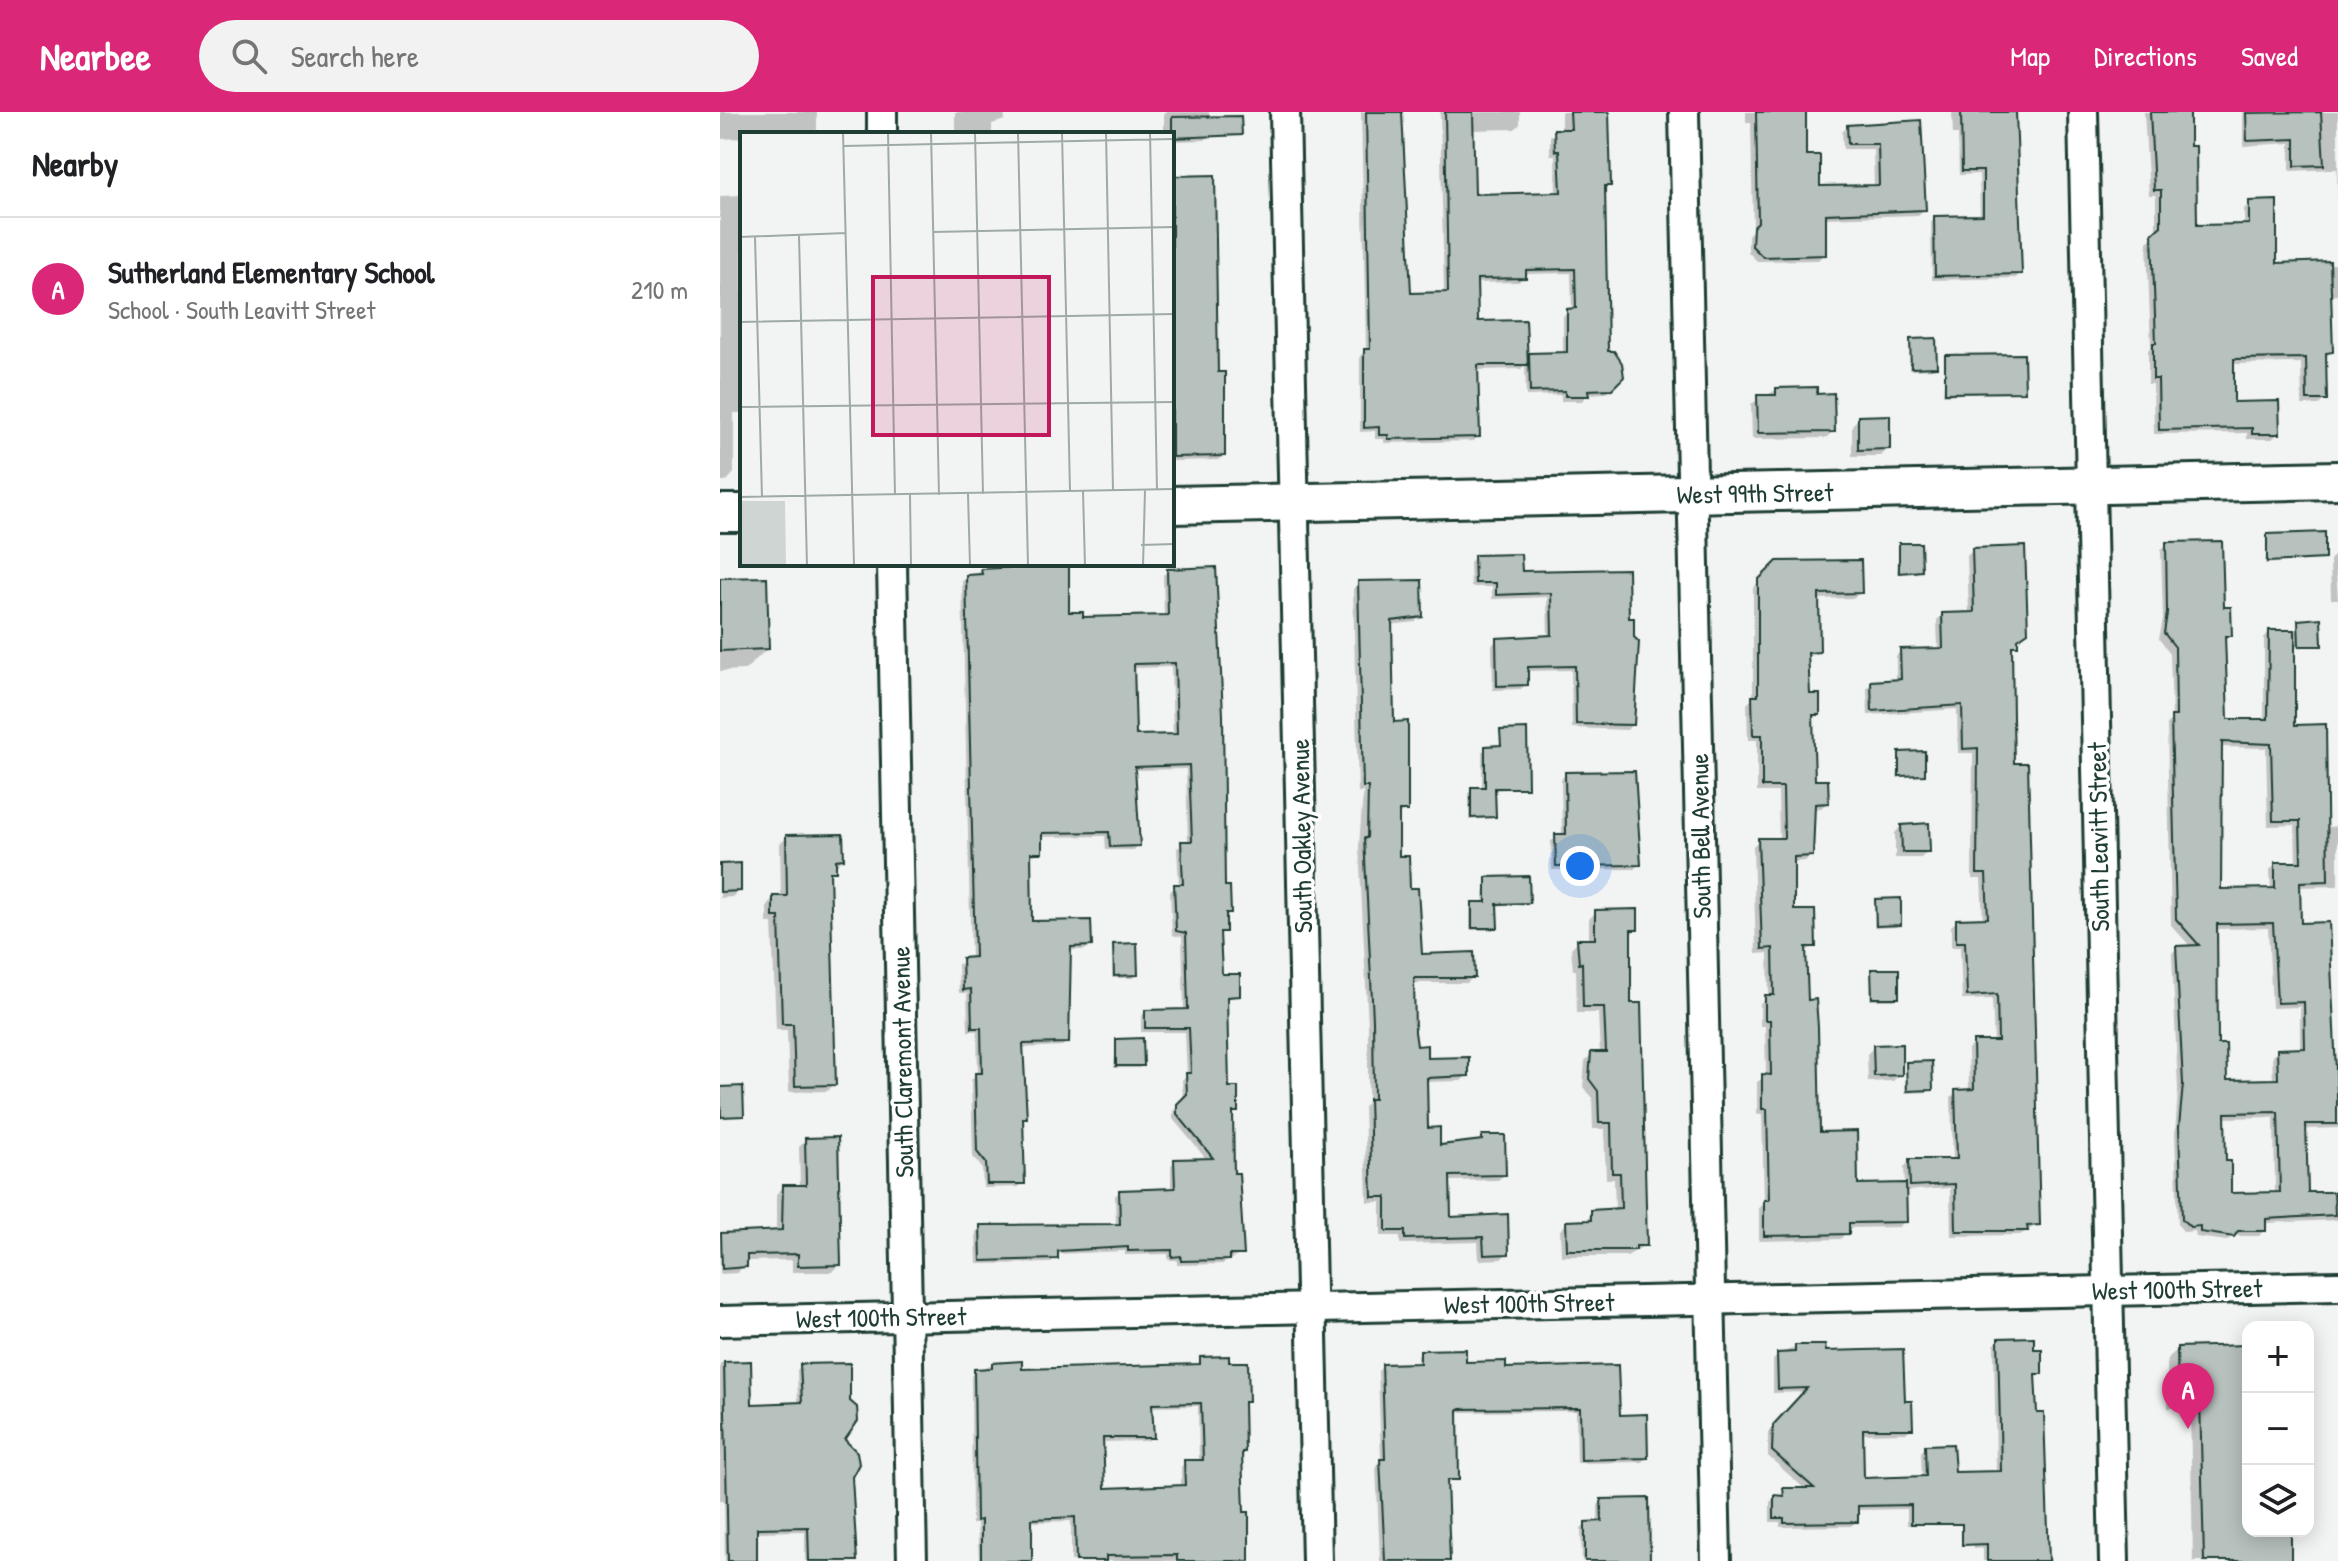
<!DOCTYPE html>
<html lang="en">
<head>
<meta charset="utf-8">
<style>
	body { margin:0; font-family:"Patrick Hand",sans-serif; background:#f2f2f2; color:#202124 }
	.controls { position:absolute; right:24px; bottom:24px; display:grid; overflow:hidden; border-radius:16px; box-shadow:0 4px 20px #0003 }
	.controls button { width:72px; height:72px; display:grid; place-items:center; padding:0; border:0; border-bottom:2px solid #e0e0e0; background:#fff; color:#202124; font:40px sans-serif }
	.you { position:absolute; left:860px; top:754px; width:28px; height:28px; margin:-20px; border:6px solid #fff; border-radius:50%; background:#1a73e8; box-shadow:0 0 0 12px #1a73e833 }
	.badge { display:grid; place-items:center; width:52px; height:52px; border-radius:50%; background:#db2777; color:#fff; font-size:26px; font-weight:700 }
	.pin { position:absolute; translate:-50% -66px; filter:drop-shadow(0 2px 4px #0008) }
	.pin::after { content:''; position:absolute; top:42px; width:28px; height:24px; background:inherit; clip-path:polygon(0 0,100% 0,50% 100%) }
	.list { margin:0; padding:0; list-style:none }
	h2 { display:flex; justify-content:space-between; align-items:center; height:104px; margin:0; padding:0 32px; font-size:34px }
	h2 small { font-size:26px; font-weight:400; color:#757577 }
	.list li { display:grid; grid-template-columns:52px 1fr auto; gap:24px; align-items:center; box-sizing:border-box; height:144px; padding:0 32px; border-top:2px solid #e0e0e0 }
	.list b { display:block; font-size:30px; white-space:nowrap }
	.list p { margin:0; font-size:26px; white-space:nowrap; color:#757577 }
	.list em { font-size:26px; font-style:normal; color:#757577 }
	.icon { flex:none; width:44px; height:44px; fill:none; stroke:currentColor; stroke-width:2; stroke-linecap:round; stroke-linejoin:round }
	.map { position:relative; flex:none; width:1618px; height:1449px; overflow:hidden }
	header { display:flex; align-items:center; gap:48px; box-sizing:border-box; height:112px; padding:0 40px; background:#db2777; color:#fff }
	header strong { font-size:38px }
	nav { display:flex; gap:44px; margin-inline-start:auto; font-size:28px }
	.search { width:560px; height:72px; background:#f2f2f2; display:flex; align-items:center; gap:20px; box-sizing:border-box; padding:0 28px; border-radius:44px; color:#757577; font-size:30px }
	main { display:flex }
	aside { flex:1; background:#fff }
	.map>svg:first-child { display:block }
	.shadow { fill:#0003; fill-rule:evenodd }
	.building { fill:#b7c1bd; stroke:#1f3d34; stroke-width:2; fill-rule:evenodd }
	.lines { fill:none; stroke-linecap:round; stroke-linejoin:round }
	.minor-casing { stroke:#1f3d34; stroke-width:34 }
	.tertiary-casing { stroke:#1f3d34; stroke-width:42 }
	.minor { stroke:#fff; stroke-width:28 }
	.tertiary { stroke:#fff; stroke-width:36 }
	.labels { text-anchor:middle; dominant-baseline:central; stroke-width:7; stroke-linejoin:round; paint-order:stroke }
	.street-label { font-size:26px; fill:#1f3d34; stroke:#fff }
	.inset-road { fill:none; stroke:#9eaaa7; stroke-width:2 }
	.view { fill:#c2185b; fill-opacity:0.15; stroke:#c2185b; stroke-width:4 }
	.inset-edge { fill:none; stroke:#1f3d34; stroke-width:4 }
</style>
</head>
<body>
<header>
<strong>Nearbee</strong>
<div class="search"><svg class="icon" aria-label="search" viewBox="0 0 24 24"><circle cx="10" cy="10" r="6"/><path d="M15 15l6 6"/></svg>Search here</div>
<nav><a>Map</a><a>Directions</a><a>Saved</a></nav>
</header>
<main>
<aside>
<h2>Nearby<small></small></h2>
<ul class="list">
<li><span class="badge">A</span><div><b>Sutherland Elementary School</b><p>School · South Leavitt Street</p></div><em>210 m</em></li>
</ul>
</aside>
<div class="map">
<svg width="1618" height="1449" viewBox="0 0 1618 1449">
	<rect width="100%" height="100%" fill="#f2f3f3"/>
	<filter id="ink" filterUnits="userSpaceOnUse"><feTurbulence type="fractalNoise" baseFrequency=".0125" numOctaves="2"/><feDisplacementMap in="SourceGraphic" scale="16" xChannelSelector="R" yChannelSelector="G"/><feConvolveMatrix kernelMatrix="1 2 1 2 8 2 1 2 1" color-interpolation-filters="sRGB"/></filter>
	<g filter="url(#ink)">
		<g class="shadow">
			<polygon points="0,0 97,0 97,22 22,22 22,26 0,27"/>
			<polygon points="235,0 284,0 285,8 272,12 272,22 235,22"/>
			<polygon points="444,0 489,0 490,23 485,28 452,29 452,22 444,22"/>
			<path d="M641 0H682L689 183 724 182 720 0H800V12L795 17 752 18 753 84 836 83 835 43H830V24L841 19V0H887L889 73 883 78 886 241 902 264 885 281 867 282 862 289H841V283L806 284 805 253 801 257 757 258 758 324 753 329 664 331V327H655V319L640 320V244L646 238ZM851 161 852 199 843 204V242L810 243 806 247 756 211 755 171 799 170 804 162Z"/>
			<polygon points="1026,0 1084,0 1084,45 1098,76 1154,75 1153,37 1123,37 1122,20 1128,15 1199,10 1204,97 1198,103 1104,106 1104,142 1098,148 1037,149 1028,140 1028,123 1033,118 1031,10 1026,10"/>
			<polygon points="1232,0 1294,0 1300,161 1296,166 1212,168 1211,110 1215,106 1260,105 1259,62 1239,63 1238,22 1233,22"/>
			<polygon points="1424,0 1468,0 1475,115 1524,114 1524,97 1530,91 1555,153 1618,152 1618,183 1609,184 1611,240 1606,245 1605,287 1599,293 1582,293 1581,251 1512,252 1512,292 1558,322 1552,327 1527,327 1527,321 1434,322 1433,272 1428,272 1428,238 1431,235 1427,130 1436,122 1436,83 1429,83"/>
			<polygon points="1523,0 1618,0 1618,93 1617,57 1570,59 1570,31 1523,34"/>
			<polygon points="452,66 496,262 503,344 498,348 452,349"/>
			<polygon points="22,83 22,301 14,301 14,361 7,369 0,369 0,84"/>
			<polygon points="1191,229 1215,255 1212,257 1189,258"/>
			<polygon points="1226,245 1303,279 1223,283"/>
			<polygon points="1056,278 1113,319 1106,326 1032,327 1031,292"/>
			<polygon points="1139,306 1168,337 1161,344 1132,344 1132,313"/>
			<polygon points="1548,424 1603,446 1545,452"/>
			<path d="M1447 432 1502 497 1510 523 1504 530 1506 609H1544V526L1549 520H1576L1579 510 1600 533 1573 536V615L1605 614 1608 715 1618 714V774L1578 775 1579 813 1612 954H1618V1016L1584 1017 1586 1082H1618V1108L1544 1111V1118L1539 1124H1512L1507 1129 1476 1125 1475 1119 1464 1120 1458 1113 1455 1022 1458 978 1452 841 1457 836 1471 835 1451 813 1447 611 1452 607 1450 541 1439 527 1443 507 1441 438ZM1500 635 1546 636 1548 714 1575 713 1576 752H1555L1550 758 1551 778 1499 779ZM1548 816 1552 896 1580 895V938L1558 939 1552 944 1553 969 1505 970 1496 934 1495 817ZM1554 1005 1555 1082 1509 1083 1503 1006Z"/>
			<polygon points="1179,433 1200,458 1197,461 1177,462"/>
			<polygon points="1253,438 1296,528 1290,539 1292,653 1318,1112 1300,1123 1231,1124 1230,1076 1184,1079 1185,1109 1179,1115 1127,1116 1121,1127 1039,1129 1039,1096 1044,1091 1042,1002 1037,1002 1037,970 1046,964 1045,914 1040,914 1040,891 1049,885 1048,841 1036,842 1033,734 1039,728 1059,728 1058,680 1037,680 1037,628 1028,628 1027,592 1033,586 1033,476 1057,451 1140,480 1134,486 1097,487 1098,540 1086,546 1088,585 1098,602 1091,609 1093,670 1107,691 1101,696 1093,697 1091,743 1085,749 1072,750 1072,801 1094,834 1085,840 1098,1022 1136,1074 1185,1073 1184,1055 1190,1049 1233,1049 1231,985 1236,980 1249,980 1248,937 1254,931 1274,931 1272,887 1242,888 1240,835 1231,835 1231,814 1237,809 1263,808 1261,767 1252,767 1253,641 1238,641 1237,597 1148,603 1147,576 1152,571 1176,569 1176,544 1181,539 1218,538 1217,508 1222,503 1249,502 1247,444"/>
			<polygon points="1615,443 1618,487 1611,487 1610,448"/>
			<polygon points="755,445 800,461 906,459 912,612 907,618 852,616 851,558 806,559 806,572 801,577 773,578 772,533 777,528 828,526 827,485 772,487 772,475 751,475 750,450"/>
			<path d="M262 459 361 507 444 505 443 463 448 459 509 800 500 824V864L518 883 505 888 507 977 516 999 511 1004 512 1064 521 1142 502 1152 457 1153V1148H448V1142L405 1143V1139L336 1142 331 1151 257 1152 256 1120 261 1115 396 1114 395 1084 400 1080 451 1078V1054L455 1049 487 1048 453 1007V999L463 989 462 968 467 963 465 920H421V905L425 900 464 899 462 825 452 823 450 779 459 774 457 736 468 731 466 657 413 658 418 733 414 738H386L385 724 320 725V740L310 745V811L370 833 365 838H349L347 930 342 934 301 936 303 1071 298 1075 263 1076 262 1056 253 1045 251 968 258 963 257 919H248L247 881H239L238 852 251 848 242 469ZM451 555 453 624 414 625 412 556Z"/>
			<polygon points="0,468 47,537 25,558 0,559"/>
			<polygon points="638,471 701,504 695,510 670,513 672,612 686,698 677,704 677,746 688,778 700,844 753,865 747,871 692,871 695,936 705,948 747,963 741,969 705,970 706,1018 718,1035 758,1031 763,1025 784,1063 778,1068 728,1069 729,1107 786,1104 787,1141 781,1147 759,1148 758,1130 680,1132 680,1124 661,1124 661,1090 647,1090 644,995 648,990 648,915 639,734 643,680 638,680 633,477"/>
			<polygon points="781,620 806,676 773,678 774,705 749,708 749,680 762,677 762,639 779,636"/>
			<polygon points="1180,642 1203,662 1177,666"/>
			<polygon points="846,662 919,752 914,757 832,758 831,729 842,724 841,667"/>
			<polygon points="1181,714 1208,739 1201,746 1175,746 1175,721"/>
			<polygon points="67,725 122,747 108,765 114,972 108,979 69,980 67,918 56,918 52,811 47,811 47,793 53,786 61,786 60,732"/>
			<polygon points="0,754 19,778 12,785 0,786"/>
			<polygon points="766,767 808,790 776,794 773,818 750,818 750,795 763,792"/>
			<polygon points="1156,789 1179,812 1176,815 1154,816"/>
			<polygon points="876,800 916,817 909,824 909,893 925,1133 907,1144 841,1144 840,1118 847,1111 865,1111 872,1100 895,1099 894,1067 886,1067 884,1017 873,1017 872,986 863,975 865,949 872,942 880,942 878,901 857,901 856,858 853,858 851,836 858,829 869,829 869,807"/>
			<polygon points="394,834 416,863 413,866 392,866"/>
			<polygon points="1152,859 1177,885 1174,888 1150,888"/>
			<polygon points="396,929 422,953 419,956 394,956"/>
			<polygon points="1154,935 1180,962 1173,969 1148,970 1147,942"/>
			<polygon points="1187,952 1211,977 1208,980 1185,981"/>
			<polygon points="21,976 21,1003 0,1007 0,977"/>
			<polygon points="86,1028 119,1153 112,1160 72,1160 72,1148 25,1149 18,1161 0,1162 2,1123 56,1120 56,1082 63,1075 80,1075 79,1035"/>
			<polygon points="1279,1228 1312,1239 1320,1261 1313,1266 1327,1444 1331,1443 1331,1449 1263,1449 1263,1436 1254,1437 1253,1413 1187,1413 1187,1397 1136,1398 1136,1409 1131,1414 1060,1415 1060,1410 1050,1410 1050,1390 1055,1385 1059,1386 1064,1378 1086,1378 1048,1344 1048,1320 1086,1280 1053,1281 1053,1248 1058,1243 1076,1235 1104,1241 1183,1291 1191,1316 1186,1321 1141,1322 1142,1369 1202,1366 1201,1340 1206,1335 1233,1362 1276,1361 1274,1233"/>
			<polygon points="1528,1235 1528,1419 1569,1419 1570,1449 1473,1449 1470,1296 1448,1296 1447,1247 1458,1237"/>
			<polygon points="701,1240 784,1259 898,1305 926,1346 922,1350 857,1351 856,1299 736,1300 737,1367 725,1372 728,1448 731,1449 660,1449 656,1353 661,1348 658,1259 663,1254 697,1254 697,1244"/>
			<path d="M481 1247 527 1289 522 1294 520 1342 522 1403 528 1449H351V1409L310 1410V1449H259L257 1412H252L251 1264 255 1259 273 1252 300 1259 476 1254ZM478 1294 479 1350H465L461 1355V1375L383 1378 382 1330 427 1329 432 1325 430 1295Z"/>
			<polygon points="0,1251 29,1251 30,1294 78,1293 77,1258 81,1254 122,1329 130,1364 135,1449 85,1449 85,1419 35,1420 36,1449 5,1449 4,1389 0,1389"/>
			<polygon points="882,1389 928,1449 862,1449 861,1416 866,1412 878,1412 878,1393"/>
		</g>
		<g class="building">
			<polygon points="646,0 682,0 691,181 728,180 725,0 753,0 755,82 841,80 839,39 835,39 834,17 851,17 850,0 889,0 891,74 885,74 888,239 894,239 902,251 904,265 892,277 868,278 869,284 845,284 845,279 810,280 809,241 847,240 847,197 856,196 855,157 806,158 806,166 757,167 758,209 806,208 808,253 758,253 760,325 668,327 668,323 659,323 659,315 644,316 644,237 650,237"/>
			<polygon points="1036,0 1086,0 1086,43 1100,43 1100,74 1159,73 1158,32 1128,32 1127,13 1201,8 1206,98 1106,102 1106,143 1043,145 1032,134 1033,115 1038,110"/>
			<polygon points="1241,0 1296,0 1302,162 1215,164 1214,104 1263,103 1263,59 1242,59"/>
			<polygon points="1430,0 1470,0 1470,34 1476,34 1477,113 1529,112 1529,89 1557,88 1557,151 1610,149 1613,240 1606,241 1607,288 1587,288 1586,246 1514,247 1514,290 1559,289 1560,322 1532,322 1532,316 1439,318 1438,267 1433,267 1433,231 1436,231 1432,122 1441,114 1441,78 1434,78"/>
			<polygon points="1601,0 1604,53 1575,54 1575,27 1527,29 1526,1"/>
			<polygon points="521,4 522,23 452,26 452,5"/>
			<polygon points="495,63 498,260 505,260 505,344 452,345 452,64"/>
			<polygon points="1216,226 1217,255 1191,256 1190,227"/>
			<polygon points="1304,242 1305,280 1225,281 1225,243"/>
			<polygon points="1097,275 1097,282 1114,281 1115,320 1038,321 1037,283 1056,283 1056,276"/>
			<polygon points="1170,303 1170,337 1138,338 1138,304"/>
			<polygon points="1605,420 1605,447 1547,450 1547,422"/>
			<path d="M1502 429 1504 495H1511L1512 524H1505L1508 607H1548L1549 518H1575V613L1606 612 1608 769 1580 770 1581 811 1609 810 1617 980V1012H1586L1588 1080H1614L1615 1103 1546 1107V1119H1518L1514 1125 1480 1120V1114L1470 1115 1462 1107 1459 1015 1463 972 1456 834 1479 833 1456 807 1451 604H1456L1455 535 1444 521 1447 501 1446 430ZM1502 630 1551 632 1553 709H1580L1581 750H1555V776L1501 777ZM1553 811 1557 891 1584 890 1585 936 1557 937 1558 967 1507 968 1506 932H1498L1497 812ZM1558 1000 1560 1080 1511 1081V1049H1506L1505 1001Z"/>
			<polygon points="1179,431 1201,431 1202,459 1179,461"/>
			<polygon points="1305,434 1308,520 1298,527 1298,534 1292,534 1293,606 1294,651 1308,651 1320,1113 1307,1114 1308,1119 1236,1119 1235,1072 1190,1074 1189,1047 1237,1047 1235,978 1254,977 1253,929 1278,929 1277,882 1247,884 1245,830 1236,830 1236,807 1268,806 1266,762 1257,762 1258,636 1243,637 1242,593 1152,599 1151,569 1181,567 1180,537 1223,536 1222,501 1254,500 1252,436"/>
			<polygon points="801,442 802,459 908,457 909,506 914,506 914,525 919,530 914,613 856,612 855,554 808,555 808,573 777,574 776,526 832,523 831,481 776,483 776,471 755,471 754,443"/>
			<polygon points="1141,448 1142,481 1099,482 1100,540 1088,541 1090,582 1100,582 1100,603 1093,603 1095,668 1108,668 1109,691 1095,692 1093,744 1074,745 1074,798 1095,798 1096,835 1086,835 1088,888 1096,887 1098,915 1100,1020 1137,1019 1138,1072 1186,1071 1187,1110 1129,1111 1129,1122 1044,1124 1044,1088 1049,1088 1047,997 1042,997 1042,962 1051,963 1050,908 1045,908 1045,883 1054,883 1053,836 1042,837 1038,726 1064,726 1063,675 1042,675 1042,623 1033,623 1032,584 1038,584 1038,468 1057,449"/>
			<path d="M349 452V500H363V505L448 503 447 457 496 455 503 603 505 774H510L511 801H506V820H500L502 862H520V884L507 885 509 975H518V1000H513L514 1061H519L524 1143H509V1148L461 1149V1144L452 1145V1138L408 1139V1135L338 1139V1147L261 1149 260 1113 400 1112 399 1078 455 1076 454 1047 493 1046 457 1002V992L467 982 466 961H471L469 916H425V898L468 897 466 821 456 819 454 772H463L461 729H472L469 653 415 655 420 734 390 735 389 720 322 721V741H311L312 809 371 808 372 834 351 835 349 931 303 932 307 1006H303L305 1072H267L266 1051 257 1040 255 961H262L261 916H252L251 877 243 878 242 846 255 845 246 463 262 462 261 457ZM455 551 457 622 416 623 414 552Z"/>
			<polygon points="47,465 49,537 0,539 0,466"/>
			<polygon points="702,468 703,505 672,509 674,610 688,609 688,699 679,699 679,744 689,744 690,776 698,776 702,842 754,840 755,866 694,866 695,920 697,934 707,933 707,946 749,945 749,964 707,966 708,1016 720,1015 720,1033 762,1028 762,1023 785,1023 786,1063 730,1064 731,1105 788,1102 789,1142 764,1143 763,1125 685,1127 685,1119 666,1119 666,1085 652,1085 649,987 654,987 653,908 644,726 647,726 648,675 643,675 638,469"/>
			<polygon points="1601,506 1602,534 1579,534 1578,508"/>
			<polygon points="807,617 808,676 775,676 776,705 751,706 751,675 765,675 765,634 781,633 780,618"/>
			<polygon points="1205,639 1205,663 1179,664 1179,640"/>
			<polygon points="915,659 921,753 836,754 835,722 846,722 845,660"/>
			<polygon points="1209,711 1210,740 1182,740 1181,713"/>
			<polygon points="123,722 124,747 116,748 116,760 110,760 116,973 75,974 73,912 62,912 59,805 53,805 53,784 67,784 66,723"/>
			<polygon points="21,751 21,779 0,780 0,752"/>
			<polygon points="809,764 810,791 777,792 778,816 752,816 752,790 766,790 766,765"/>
			<polygon points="1181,786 1181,813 1156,814 1155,787"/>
			<polygon points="918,797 918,818 911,818 911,891 921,891 927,1134 916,1134 916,1138 847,1138 846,1109 871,1108 871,1098 901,1096 900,1061 892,1061 891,1011 879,1011 878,979 869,967 871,940 886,940 884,895 863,895 862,851 859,852 857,827 875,827 875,798"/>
			<polygon points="417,831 418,863 394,864 393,832"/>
			<polygon points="1151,857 1179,857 1179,886 1152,886"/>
			<polygon points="423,926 424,954 396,954 396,927"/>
			<polygon points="1182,932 1182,963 1154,964 1153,933"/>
			<polygon points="1212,949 1213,978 1187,979 1186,950"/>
			<polygon points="23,974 24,1004 1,1005 0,975"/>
			<polygon points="118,1025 121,1153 78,1154 78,1142 27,1143 27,1155 2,1157 1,1121 62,1118 63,1073 86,1073 85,1026"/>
			<polygon points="1314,1225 1314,1237 1322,1237 1322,1262 1315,1262 1317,1301 1324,1301 1329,1449 1267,1449 1267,1432 1242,1433 1242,1412 1191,1412 1191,1393 1138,1394 1138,1410 1064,1411 1064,1406 1054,1406 1054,1383 1064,1384 1063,1376 1094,1376 1052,1339 1053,1313 1087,1276 1058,1277 1057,1241 1075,1240 1075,1233 1105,1233 1106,1239 1183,1237 1185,1289 1192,1289 1193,1317 1143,1317 1144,1366 1206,1364 1205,1333 1233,1332 1235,1360 1281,1359 1278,1226"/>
			<polygon points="1528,1233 1528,1419 1571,1419 1571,1449 1484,1449 1480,1286 1458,1286 1457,1235"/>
			<polygon points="746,1237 746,1250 786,1249 786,1256 898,1253 900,1303 927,1302 928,1346 861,1348 860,1296 738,1297 739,1368 727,1368 730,1449 665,1449 660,1347 665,1347 662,1252 700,1251 700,1238"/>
			<path d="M509 1244V1250H528L529 1290H524L525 1340H522L524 1400H529V1449H457V1443L386 1444V1449H356L355 1405 312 1407V1449H261V1408L256 1409 254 1257 272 1256V1251L302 1249V1257L480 1252V1245ZM481 1291 483 1348H464L465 1373 385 1376 383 1326H434L432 1292Z"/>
			<polygon points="31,1249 32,1292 82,1290 80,1252 130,1251 130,1289 137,1295 138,1309 125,1328 137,1340 139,1352 132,1365 137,1449 89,1449 88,1415 37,1416 37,1449 8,1449 4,1250"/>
			<polygon points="929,1386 930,1449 865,1449 865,1410 882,1409 881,1387"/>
		</g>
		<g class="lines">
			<defs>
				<g id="minor">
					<polyline points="162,0 162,22"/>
					<polyline points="565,0 597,1449"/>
					<polyline points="964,0 996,1449"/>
					<polyline points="1363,0 1394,1449"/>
					<polyline points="172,452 192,1449"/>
					<polyline points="0,1209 1618,1174"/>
				</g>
				<g id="tertiary">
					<polyline points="452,393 1618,368"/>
					<polyline points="0,401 22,401"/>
				</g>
			</defs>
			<use href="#minor" class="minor-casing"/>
			<use href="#tertiary" class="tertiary-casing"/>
			<use href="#minor" class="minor"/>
			<use href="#tertiary" class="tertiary"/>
		</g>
	</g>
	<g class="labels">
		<g class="street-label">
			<text transform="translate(1035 381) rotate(-1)">West 99th Street</text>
			<text transform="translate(581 724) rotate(-91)">South Oakley Avenue</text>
			<text transform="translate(980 724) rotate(-91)">South Bell Avenue</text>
			<text transform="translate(1378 725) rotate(-91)">South Leavitt Street</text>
			<text transform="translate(182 950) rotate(-91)">South Claremont Avenue</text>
			<text transform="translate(1457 1177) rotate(-1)">West 100th Street</text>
			<text transform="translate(809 1191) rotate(-1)">West 100th Street</text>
			<text transform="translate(161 1205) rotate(-1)">West 100th Street</text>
		</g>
	</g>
	<g transform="translate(20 20)">
		<rect width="434" height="434" fill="#f2f3f3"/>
		<path d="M0 369H45L46 434H0Z" fill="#ced5d3"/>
		<path class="inset-road" d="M103 0 114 434M148 0 155 363M191 0 199 363M235 0 243 362M278 0 288 434M322 0 330 359M366 0 373 359M410 0 417 358M104 14 434 7M193 100 434 95M59 103 67 434M0 105 106 101M15 105 22 365M0 190 434 182M0 275 434 270M343 359 345 434M228 362 230 434M170 363 171 434M0 365 434 357M401 413 434 412M403 434 405 358"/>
		<path class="view" d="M133 145H309V303H133Z"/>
		<rect width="434" height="434" class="inset-edge"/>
	</g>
</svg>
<div class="controls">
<button>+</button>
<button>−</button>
<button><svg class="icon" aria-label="layers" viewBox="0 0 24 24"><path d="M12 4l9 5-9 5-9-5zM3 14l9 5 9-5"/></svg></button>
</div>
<div class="you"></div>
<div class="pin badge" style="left:1468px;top:1317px">A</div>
</div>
</main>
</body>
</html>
